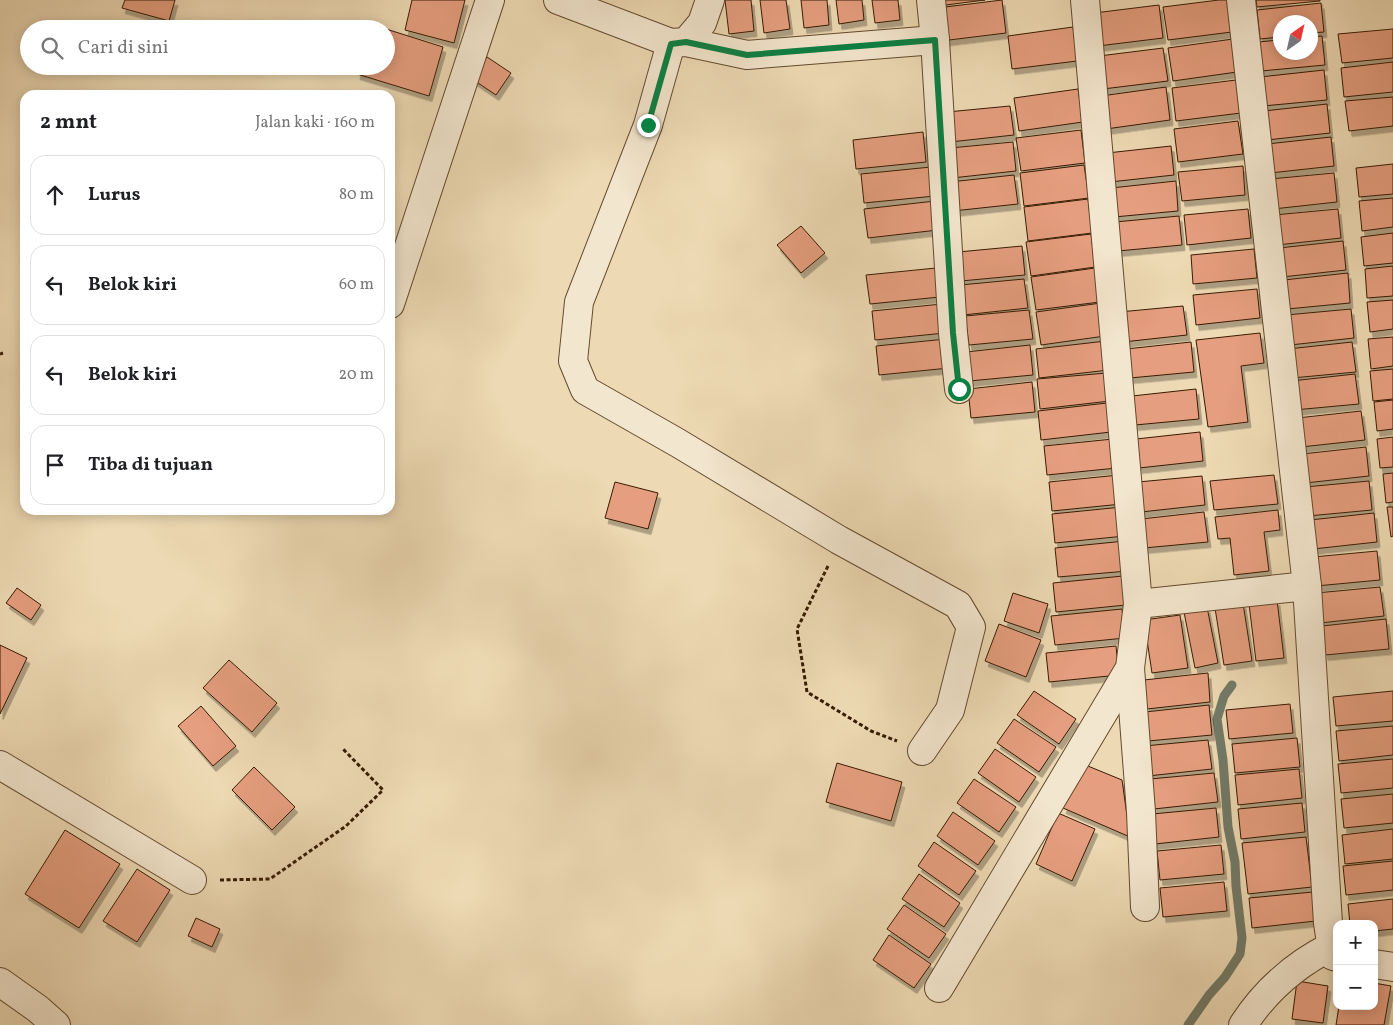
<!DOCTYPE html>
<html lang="id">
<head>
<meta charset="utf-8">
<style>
	body { margin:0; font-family:Vollkorn,serif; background:#f6f6f6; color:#202124 }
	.controls { position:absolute; right:15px; bottom:15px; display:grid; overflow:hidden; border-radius:10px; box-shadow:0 2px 12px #0003 }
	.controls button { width:45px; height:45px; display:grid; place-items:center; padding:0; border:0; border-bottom:1px solid #e0e0e0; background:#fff; color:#202124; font:25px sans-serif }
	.compass { position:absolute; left:1273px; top:15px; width:45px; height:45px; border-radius:50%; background:#fff; box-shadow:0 2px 12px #0003; rotate:34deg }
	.stop { position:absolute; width:15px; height:15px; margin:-11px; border:4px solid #0b8043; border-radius:50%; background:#fff }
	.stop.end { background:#0b8043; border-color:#fff; box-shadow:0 1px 5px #0008 }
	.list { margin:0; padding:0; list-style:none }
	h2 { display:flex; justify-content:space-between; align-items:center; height:65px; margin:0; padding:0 20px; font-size:21px }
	h2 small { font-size:16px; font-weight:400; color:#757577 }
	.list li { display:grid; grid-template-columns:32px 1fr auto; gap:15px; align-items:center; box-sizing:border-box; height:80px; margin:0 10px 10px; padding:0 10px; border:1px solid #e0e0e0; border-radius:15px }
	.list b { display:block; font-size:19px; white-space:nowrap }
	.list em { font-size:16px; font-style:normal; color:#757577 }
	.icon { flex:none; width:28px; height:28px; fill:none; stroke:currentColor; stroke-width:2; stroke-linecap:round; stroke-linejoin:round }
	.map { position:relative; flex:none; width:1393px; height:1025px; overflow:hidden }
	.search { position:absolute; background:#fff; box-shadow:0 2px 12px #0003; left:20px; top:20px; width:375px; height:55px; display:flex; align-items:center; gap:12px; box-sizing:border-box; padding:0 18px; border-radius:28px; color:#757577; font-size:19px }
	.panel { position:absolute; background:#fff; box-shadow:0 2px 12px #0003; left:20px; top:90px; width:375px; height:425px; border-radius:15px }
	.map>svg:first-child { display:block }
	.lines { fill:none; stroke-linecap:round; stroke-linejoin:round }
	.stream { stroke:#727a67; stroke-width:9 }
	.building { fill:#e59e7f; stroke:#371b02; filter:url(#shadow) }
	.minor-casing { stroke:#644a2e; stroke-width:30 }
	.path { stroke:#371b02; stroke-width:3; stroke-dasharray:4 2.5; stroke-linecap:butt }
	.minor { stroke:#f3e6ce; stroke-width:28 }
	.route { stroke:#0b8043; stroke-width:6 }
</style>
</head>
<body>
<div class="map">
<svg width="1393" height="1025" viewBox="0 0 1393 1025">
	<defs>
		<filter id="shadow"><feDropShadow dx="3" dy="5.5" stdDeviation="0" flood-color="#0004"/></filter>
	</defs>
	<rect width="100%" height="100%" fill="#edd9b3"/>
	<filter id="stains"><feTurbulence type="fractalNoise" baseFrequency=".004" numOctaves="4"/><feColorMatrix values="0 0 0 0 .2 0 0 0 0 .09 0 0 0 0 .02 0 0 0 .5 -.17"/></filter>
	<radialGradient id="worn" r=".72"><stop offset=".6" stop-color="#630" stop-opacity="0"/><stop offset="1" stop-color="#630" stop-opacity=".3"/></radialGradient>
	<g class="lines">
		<polyline class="stream" points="1188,1025 1209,995 1225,977 1240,954 1242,938 1236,886 1235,862 1228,827 1223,760 1217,719 1224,696 1232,685"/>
	</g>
	<g class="building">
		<polygon points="125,0 175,0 169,21 122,8"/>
		<polygon points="412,0 465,0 454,43 405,30"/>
		<polygon points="725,0 751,0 754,31 729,34"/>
		<polygon points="760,0 786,0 790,29 764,33"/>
		<polygon points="801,0 827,0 829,25 804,28"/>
		<polygon points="836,0 862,0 864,20 839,24"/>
		<polygon points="872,0 898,0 900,20 875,23"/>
		<polygon points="937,0 985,0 938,6"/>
		<polygon points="1002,0 1006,33 941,41 937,8"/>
		<polygon points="1219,0 1228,0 1232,32 1168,40 1163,7"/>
		<polygon points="1256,0 1320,0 1320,1 1257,7"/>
		<polygon points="1321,3 1324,32 1310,33 1310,22 1280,22 1280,37 1260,39 1257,10"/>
		<polygon points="1159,5 1163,38 1098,46 1094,13"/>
		<polygon points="1073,27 1077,61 1012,69 1008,36"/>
		<polygon points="386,29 443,47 429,96 357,74 359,66 386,66"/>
		<polygon points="1393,29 1393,58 1342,63 1338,34"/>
		<polygon points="1322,36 1325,65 1261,71 1258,42 1280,40 1280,52 1310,52 1310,37"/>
		<polygon points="1233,39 1237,72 1173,81 1168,48"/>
		<polygon points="1163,48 1168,81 1103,89 1099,56"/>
		<polygon points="487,57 511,73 496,95 472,79"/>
		<polygon points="1393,62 1393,92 1344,97 1341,68"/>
		<polygon points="1324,70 1327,100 1263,106 1260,77"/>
		<polygon points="1236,80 1241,113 1176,121 1172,88"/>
		<polygon points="1166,87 1170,120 1106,129 1101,96"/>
		<polygon points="1078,89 1083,122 1019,131 1014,98"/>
		<polygon points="1393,97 1393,126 1349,131 1345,101"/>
		<polygon points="1327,104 1330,133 1267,140 1264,111"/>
		<polygon points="1010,106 1014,135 950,142 947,112"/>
		<polygon points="1238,121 1243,154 1178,162 1174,129"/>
		<polygon points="1081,130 1085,163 1021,171 1016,138"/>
		<polygon points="923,132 926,162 856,169 853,140"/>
		<polygon points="1331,137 1334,166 1270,173 1267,144"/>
		<polygon points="1013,142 1016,171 952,178 950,148"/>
		<polygon points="1171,146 1174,175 1110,182 1107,153"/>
		<polygon points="1393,164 1393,194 1359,197 1356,168"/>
		<polygon points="1084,165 1089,198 1024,206 1020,173"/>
		<polygon points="1243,166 1245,195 1182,201 1178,172"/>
		<polygon points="931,167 935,196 864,203 861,174"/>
		<polygon points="1334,173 1337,202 1273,209 1270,179"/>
		<polygon points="1014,175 1018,204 953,211 950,182"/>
		<polygon points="1176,181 1178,211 1114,217 1111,188"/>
		<polygon points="1393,198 1393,227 1362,231 1359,201"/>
		<polygon points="1088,199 1092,233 1028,241 1024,207"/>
		<polygon points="935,201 938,230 868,238 864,209"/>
		<polygon points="1248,209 1251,238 1187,245 1184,215"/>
		<polygon points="1338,209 1341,238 1277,245 1274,215"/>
		<polygon points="1179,216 1182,245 1118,251 1115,222"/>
		<polygon points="801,226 825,253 801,273 777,245"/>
		<polygon points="1393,233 1393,263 1364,266 1361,237"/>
		<polygon points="1091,234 1095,267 1031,276 1026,242"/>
		<polygon points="1343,241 1346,270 1282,277 1279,248"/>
		<polygon points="1022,246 1025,275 961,281 958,252"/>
		<polygon points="1254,249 1257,278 1193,284 1191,255"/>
		<polygon points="1393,266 1393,296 1367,298 1365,269"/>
		<polygon points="936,268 940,297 870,304 866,275"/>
		<polygon points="1095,268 1100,302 1036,310 1031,277"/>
		<polygon points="1348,273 1350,303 1287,309 1284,280"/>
		<polygon points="1024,279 1028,308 963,315 960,285"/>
		<polygon points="1257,289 1260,318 1196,325 1193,295"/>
		<polygon points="1393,300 1393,329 1370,332 1367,302"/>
		<polygon points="1101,303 1105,336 1041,345 1036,312"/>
		<polygon points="942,304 945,333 875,340 872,311"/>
		<polygon points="1183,306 1187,335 1123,342 1119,312"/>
		<polygon points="1351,309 1354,338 1290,345 1286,315"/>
		<polygon points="1029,310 1033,339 969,345 965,316"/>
		<polygon points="1260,333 1264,363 1241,366 1248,422 1208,427 1196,340"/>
		<polygon points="1393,337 1393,366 1371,369 1368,339"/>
		<polygon points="946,339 949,368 879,375 876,346"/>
		<polygon points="1106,341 1109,370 1039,378 1036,349"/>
		<polygon points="1191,342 1194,372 1130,378 1126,349"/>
		<polygon points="1352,342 1356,372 1292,378 1288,349"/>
		<polygon points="1030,345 1033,375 969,381 966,352"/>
		<polygon points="1393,369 1393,399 1373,401 1370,371"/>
		<polygon points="1107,373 1110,401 1040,409 1037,379"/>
		<polygon points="1355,374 1359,404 1294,410 1291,381"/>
		<polygon points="1032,382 1035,412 971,418 968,389"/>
		<polygon points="1196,389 1199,419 1135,425 1132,396"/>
		<polygon points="1393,400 1393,429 1377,431 1374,402"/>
		<polygon points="1107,403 1111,432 1041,440 1038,411"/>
		<polygon points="1361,411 1365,440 1301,447 1297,418"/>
		<polygon points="1200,432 1203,461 1139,468 1136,439"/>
		<polygon points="1393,437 1393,467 1380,468 1377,439"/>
		<polygon points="1113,439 1117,468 1047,475 1044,446"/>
		<polygon points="1366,447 1369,476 1305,483 1302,454"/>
		<polygon points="1393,473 1393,502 1386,503 1383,474"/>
		<polygon points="1119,475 1122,504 1052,511 1049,482"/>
		<polygon points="1274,475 1278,504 1214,510 1210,481"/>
		<polygon points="1202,476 1205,505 1141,512 1138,482"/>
		<polygon points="1369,481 1372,510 1308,516 1305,487"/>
		<polygon points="615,482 658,493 648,529 605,518"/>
		<polygon points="1122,507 1125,536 1055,543 1052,514"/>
		<polygon points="1387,507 1393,507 1393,536 1391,537"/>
		<polygon points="1278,510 1280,530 1264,532 1269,571 1234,575 1230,538 1218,539 1215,517"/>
		<polygon points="1204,512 1208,542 1144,548 1141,519"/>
		<polygon points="1374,513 1377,542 1313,549 1310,520"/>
		<polygon points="1125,541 1128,571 1058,577 1055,548"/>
		<polygon points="1377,551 1380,580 1316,586 1313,557"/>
		<polygon points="1123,576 1126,605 1056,612 1053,583"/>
		<polygon points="1380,587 1384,616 1320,623 1316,593"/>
		<polygon points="17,588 41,605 31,620 6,603"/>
		<polygon points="1013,593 1048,604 1039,633 1004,621"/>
		<polygon points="1277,600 1284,658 1256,661 1249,604"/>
		<polygon points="1243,603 1252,661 1224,665 1215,608"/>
		<polygon points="1207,607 1218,663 1195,668 1184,612"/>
		<polygon points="1122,609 1125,638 1055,645 1051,616"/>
		<polygon points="1180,615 1188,668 1152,673 1144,620"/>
		<polygon points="1386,619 1389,649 1325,655 1322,626"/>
		<polygon points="999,624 1041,640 1026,677 985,661"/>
		<polygon points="0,645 27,658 0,714"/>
		<polygon points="1116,646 1119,675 1049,682 1046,653"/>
		<polygon points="229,660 277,703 252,732 203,688"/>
		<polygon points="1208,673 1210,702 1147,709 1144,680"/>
		<polygon points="1034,691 1076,719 1059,744 1017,715"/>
		<polygon points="1393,691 1393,721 1336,726 1333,697"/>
		<polygon points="1290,704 1293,733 1229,739 1226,710"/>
		<polygon points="1209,705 1212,735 1148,741 1145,712"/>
		<polygon points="201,706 236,746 213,766 178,726"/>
		<polygon points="1014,719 1056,747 1039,772 997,743"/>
		<polygon points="1393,726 1393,755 1339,761 1336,731"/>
		<polygon points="1297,738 1300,767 1235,773 1232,744"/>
		<polygon points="1208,740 1212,769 1148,776 1144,746"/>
		<polygon points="995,749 1036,777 1019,802 978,773"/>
		<polygon points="1393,759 1393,788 1341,793 1338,764"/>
		<polygon points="837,763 902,782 891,821 826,802"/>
		<polygon points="1083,764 1122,780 1130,837 1063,808"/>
		<polygon points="254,767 295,807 272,830 232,790"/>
		<polygon points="1299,769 1302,798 1238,805 1235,775"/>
		<polygon points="1214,773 1218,802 1154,809 1150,779"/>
		<polygon points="974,779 1016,807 999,832 957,803"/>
		<polygon points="1393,794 1393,823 1344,828 1341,799"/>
		<polygon points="1302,803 1305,832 1241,839 1238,809"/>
		<polygon points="1216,808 1219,837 1155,844 1152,814"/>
		<polygon points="953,812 995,841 978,865 937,836"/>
		<polygon points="1058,813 1095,829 1072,881 1036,864"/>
		<polygon points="1393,829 1393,859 1345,864 1342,835"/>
		<polygon points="65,830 120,864 79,928 25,894"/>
		<polygon points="1306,837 1312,887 1248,894 1242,843"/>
		<polygon points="934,842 976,871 959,895 918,866"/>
		<polygon points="1221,845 1224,874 1160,880 1157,851"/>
		<polygon points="1393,861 1393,890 1346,895 1343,866"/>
		<polygon points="137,869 170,890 137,942 103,921"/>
		<polygon points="919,874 960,903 944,927 902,899"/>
		<polygon points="1224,882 1227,911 1163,917 1160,888"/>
		<polygon points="1313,892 1316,921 1252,928 1249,898"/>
		<polygon points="1393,899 1393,929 1374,931 1374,924 1350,924 1348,904"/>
		<polygon points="904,905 946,934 929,958 887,929"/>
		<polygon points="196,918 220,929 212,947 188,936"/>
		<polygon points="889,935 931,964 914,988 873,960"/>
		<polygon points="1297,981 1328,986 1323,1023 1292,1019"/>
		<polygon points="1374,983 1391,986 1384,1025 1336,1025 1339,1006 1374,1006"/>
	</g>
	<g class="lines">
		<defs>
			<g id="minor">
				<polyline points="558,0 671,43 686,42 702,23 710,0"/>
				<polyline points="931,0 935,40 953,333 959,389"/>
				<polyline points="1241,0 1307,586 1328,923 1333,956 1337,957"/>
				<polyline points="686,42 747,55 935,40"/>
				<polyline points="671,43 648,125 579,302 573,361 585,390 678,443 839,540 958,605 971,627 950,710 922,751"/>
				<polyline points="390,304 490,0"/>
				<polyline points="1138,604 1307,586"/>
				<polyline points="1130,668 1141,812 1145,907"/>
				<polyline points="0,765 192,880"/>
				<polyline points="1374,964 1393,967"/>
				<polyline points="0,982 38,1009 56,1025"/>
				<polyline points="939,988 1130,668 1138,604 1085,0"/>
				<path d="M1243 1025C1265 991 1296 964 1332 946"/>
			</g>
		</defs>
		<use href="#minor" class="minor-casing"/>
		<g class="path">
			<polyline points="0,354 3,353"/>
			<polyline points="828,566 797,629 807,692 871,731 897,741"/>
			<polyline points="220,880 270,879 346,826 383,790 343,749"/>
		</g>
		<use href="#minor" class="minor"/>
	</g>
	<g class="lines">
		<polyline class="route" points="648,125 671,44 686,42 747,55 935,40 953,333 959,389"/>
	</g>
	<rect width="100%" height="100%" filter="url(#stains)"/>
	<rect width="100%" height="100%" fill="url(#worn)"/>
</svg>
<div class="controls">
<button>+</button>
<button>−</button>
</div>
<svg class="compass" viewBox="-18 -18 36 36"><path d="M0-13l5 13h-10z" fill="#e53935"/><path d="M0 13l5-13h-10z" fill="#757577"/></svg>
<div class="stop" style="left:959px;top:389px"></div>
<div class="stop end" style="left:648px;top:125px"></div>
<div class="search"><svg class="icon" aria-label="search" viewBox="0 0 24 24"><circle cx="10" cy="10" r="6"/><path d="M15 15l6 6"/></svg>Cari di sini</div>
<section class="panel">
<h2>2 mnt<small>Jalan kaki · 160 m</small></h2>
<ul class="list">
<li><svg class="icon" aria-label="ahead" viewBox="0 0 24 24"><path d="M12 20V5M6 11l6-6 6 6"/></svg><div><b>Lurus</b></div><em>80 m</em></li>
<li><svg class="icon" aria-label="left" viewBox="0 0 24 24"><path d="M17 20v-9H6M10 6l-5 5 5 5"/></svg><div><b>Belok kiri</b></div><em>60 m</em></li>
<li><svg class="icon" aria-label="left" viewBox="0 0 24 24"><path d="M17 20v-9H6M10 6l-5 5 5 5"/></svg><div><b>Belok kiri</b></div><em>20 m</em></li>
<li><svg class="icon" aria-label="arrive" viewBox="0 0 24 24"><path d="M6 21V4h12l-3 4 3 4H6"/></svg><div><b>Tiba di tujuan</b></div></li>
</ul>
</section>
</div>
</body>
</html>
